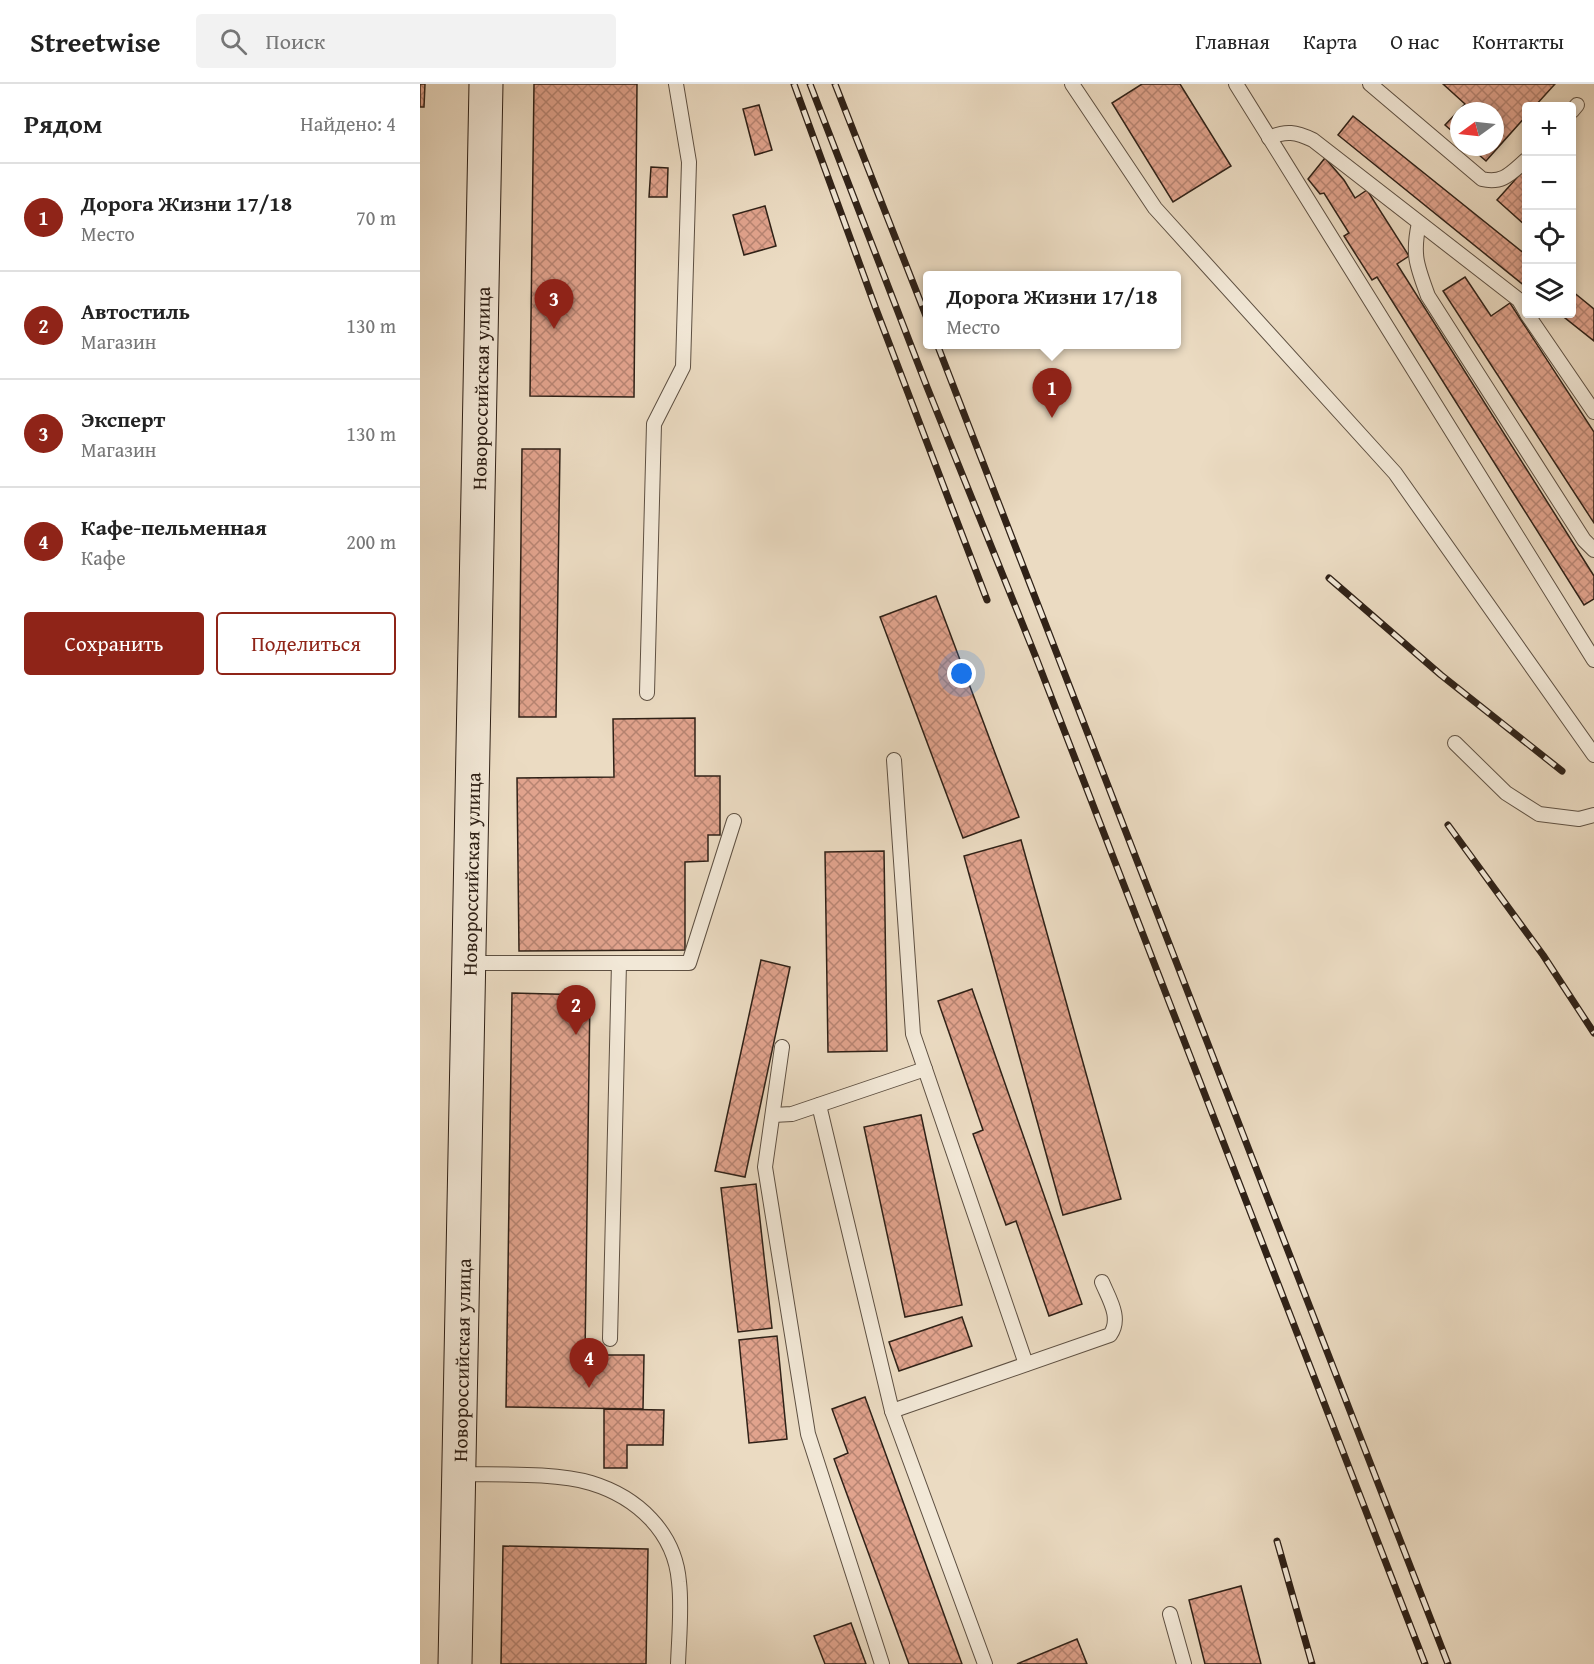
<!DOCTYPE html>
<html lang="ru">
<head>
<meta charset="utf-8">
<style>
	body { margin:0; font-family:"Gentium Book Plus",serif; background:#f2f2f2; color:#222 }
	.controls { position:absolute; right:18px; top:18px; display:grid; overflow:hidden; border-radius:6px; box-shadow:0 3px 9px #0003 }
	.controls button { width:54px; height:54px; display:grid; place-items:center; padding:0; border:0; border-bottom:2px solid #e0e0e0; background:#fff; color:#222; font:30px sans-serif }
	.compass { position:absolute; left:1030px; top:18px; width:54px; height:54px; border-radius:50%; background:#fff; box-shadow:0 3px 9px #0003; rotate:255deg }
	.you { position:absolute; left:542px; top:590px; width:21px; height:21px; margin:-15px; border:4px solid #fff; border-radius:50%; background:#1a73e8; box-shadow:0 0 0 9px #1a73e833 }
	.badge { display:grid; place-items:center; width:39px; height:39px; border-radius:50%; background:#8f2418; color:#fff; font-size:20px; font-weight:700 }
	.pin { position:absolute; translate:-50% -50px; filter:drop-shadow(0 2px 3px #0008) }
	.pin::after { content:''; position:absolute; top:32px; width:21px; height:18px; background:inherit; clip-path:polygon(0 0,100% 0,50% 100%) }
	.popup { position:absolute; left:503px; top:187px; width:258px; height:78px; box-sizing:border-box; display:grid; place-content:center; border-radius:6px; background:#fff; filter:drop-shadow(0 2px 4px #0005); font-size:20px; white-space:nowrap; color:#767676 }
	.popup b { font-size:22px; color:#222 }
	.popup::after { content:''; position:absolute; left:50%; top:100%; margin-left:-12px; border:12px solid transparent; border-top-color:#fff }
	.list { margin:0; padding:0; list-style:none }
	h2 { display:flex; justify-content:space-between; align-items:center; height:78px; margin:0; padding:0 24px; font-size:26px }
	h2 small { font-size:20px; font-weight:400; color:#767676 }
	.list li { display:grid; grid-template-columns:39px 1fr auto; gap:18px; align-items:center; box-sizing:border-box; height:108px; padding:0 24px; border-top:2px solid #e0e0e0 }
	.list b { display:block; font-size:22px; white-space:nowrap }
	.list p { margin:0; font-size:20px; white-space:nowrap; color:#767676 }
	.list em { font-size:20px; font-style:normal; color:#767676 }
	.actions { display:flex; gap:12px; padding:18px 24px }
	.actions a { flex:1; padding:14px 0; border:2px solid #8f2418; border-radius:6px; text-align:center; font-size:21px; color:#8f2418 }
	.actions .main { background:#8f2418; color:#fff }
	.icon { flex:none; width:33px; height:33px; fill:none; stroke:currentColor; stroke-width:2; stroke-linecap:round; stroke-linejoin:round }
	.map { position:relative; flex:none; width:1174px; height:1580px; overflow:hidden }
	header { display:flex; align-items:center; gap:36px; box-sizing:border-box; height:84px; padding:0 30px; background:#fff; border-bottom:2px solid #e0e0e0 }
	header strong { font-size:28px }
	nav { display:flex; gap:33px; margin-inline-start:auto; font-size:21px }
	.search { width:420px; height:54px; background:#f2f2f2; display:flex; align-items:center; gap:15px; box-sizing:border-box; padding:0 21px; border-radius:6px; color:#767676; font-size:22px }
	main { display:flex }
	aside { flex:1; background:#fff }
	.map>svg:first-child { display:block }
	.building { fill:url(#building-cross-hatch); stroke:#2f2117; stroke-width:1.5 }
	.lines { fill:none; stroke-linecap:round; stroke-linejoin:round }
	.lane-casing { stroke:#5e5042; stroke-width:16 }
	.secondary-casing { stroke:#2f2117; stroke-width:35 }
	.lane { stroke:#f2e8d7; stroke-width:14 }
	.secondary { stroke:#f2e8d7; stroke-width:33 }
	.rail-casing { stroke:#2f2117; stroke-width:7 }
	.rail { stroke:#f2e8d7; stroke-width:4.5; stroke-dasharray:14; stroke-linecap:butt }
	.labels { text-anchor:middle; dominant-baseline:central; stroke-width:5; stroke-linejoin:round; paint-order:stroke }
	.street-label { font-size:20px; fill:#2f2117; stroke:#f2e8d7 }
</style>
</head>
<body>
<header>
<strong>Streetwise</strong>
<div class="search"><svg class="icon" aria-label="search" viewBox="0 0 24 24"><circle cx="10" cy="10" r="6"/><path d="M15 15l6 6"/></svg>Поиск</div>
<nav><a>Главная</a><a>Карта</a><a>О нас</a><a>Контакты</a></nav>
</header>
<main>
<aside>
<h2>Рядом<small>Найдено: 4</small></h2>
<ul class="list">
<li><span class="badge">1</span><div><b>Дорога Жизни 17/18</b><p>Место</p></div><em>70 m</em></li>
<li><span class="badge">2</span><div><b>Автостиль</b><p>Магазин</p></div><em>130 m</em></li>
<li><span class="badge">3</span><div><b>Эксперт</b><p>Магазин</p></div><em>130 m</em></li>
<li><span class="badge">4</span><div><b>Кафе-пельменная</b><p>Кафе</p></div><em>200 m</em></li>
</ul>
<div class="actions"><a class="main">Сохранить</a><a>Поделиться</a></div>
</aside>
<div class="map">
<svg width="1174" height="1580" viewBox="0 0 1174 1580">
	<defs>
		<pattern id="building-cross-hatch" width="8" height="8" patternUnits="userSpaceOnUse" patternTransform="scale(1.5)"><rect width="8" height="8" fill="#e1a38d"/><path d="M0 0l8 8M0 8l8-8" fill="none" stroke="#b78472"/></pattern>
	</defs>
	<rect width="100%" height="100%" fill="#ebdbc2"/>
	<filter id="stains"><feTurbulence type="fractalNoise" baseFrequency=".00333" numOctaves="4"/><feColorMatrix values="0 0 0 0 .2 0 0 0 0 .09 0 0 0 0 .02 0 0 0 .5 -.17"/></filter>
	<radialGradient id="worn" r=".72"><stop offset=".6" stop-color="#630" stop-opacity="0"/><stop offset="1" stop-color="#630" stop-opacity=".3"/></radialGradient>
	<g class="building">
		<polygon points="0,0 5,0 4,23 0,23"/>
		<polygon points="114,0 217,0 214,313 110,312"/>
		<polygon points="722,0 760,0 811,82 753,118 692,19"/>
		<polygon points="1023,0 1135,0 1115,22 1106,22 1106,32 1066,77 1050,63 1075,63 1075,27 1039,27 1039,53 1025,41 1045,20"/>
		<polygon points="339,21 352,66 335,71 323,25"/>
		<polygon points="933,32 1106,171 1106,203 918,51"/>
		<polygon points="905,74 924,96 935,114 947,106 989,172 977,180 1174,492 1174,515 1164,521 957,193 952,196 924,152 929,149 904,109 900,110 888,95"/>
		<polygon points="231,83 248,84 247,113 229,113"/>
		<polygon points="1102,88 1106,92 1106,142 1077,116"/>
		<polygon points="345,122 356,162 324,171 313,131"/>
		<polygon points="1045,193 1071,232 1090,219 1174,348 1174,439 1023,207"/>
		<polygon points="1152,207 1174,225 1174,257 1140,230 1152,230"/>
		<polygon points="102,365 140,365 136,633 99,633"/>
		<polygon points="516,512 599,733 543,754 460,533"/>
		<polygon points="275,634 275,692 300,692 300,751 288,751 288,777 265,778 265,866 99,867 97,694 194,693 193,635"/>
		<polygon points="601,756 701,1115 643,1131 544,772"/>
		<polygon points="464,767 467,967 408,968 405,768"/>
		<polygon points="341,876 370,883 325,1093 295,1087"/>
		<polygon points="552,905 662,1220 629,1232 596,1137 586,1141 553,1050 563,1046 518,917"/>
		<polygon points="92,909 170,911 165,1271 224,1271 223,1325 86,1323"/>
		<polygon points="501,1031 542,1221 485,1233 444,1043"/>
		<polygon points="336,1100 352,1244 318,1248 301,1104"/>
		<polygon points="542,1233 552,1262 479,1287 469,1258"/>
		<polygon points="357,1252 367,1355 329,1359 319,1256"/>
		<polygon points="445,1313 542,1580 489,1580 414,1375 428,1369 412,1325"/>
		<polygon points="184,1325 244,1326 243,1361 207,1361 207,1384 184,1384"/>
		<polygon points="83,1462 228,1465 226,1580 81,1580"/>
		<polygon points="821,1502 841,1580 785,1580 769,1516"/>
		<polygon points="431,1539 446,1580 405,1580 394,1552"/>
		<polygon points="657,1555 667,1580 597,1580"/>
	</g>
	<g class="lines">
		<defs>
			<g id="lane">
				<polyline points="652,0 735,124 975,389 1174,671"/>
				<polyline points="816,0 1174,576"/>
				<path d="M950 0 1062 95C1083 100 1091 89 1106 76"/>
				<polyline points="1152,27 1157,21"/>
				<path d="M849 54C866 46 876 48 893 56L1099 216 1106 228"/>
				<path d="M999 139C992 171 997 182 1008 212L1164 456 1174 466"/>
				<polyline points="1107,230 1174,328"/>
				<polyline points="227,609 234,340 263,283 269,78 256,0"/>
				<polyline points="1035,659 1086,709 1119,730 1159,735 1174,731"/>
				<polyline points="474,676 493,950 606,1280"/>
				<polyline points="49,879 269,879 314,737"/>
				<polyline points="362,963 345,1083 388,1350 462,1580"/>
				<polyline points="399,1021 472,1327 565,1580"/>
				<polyline points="353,1031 372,1030 505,985"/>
				<polyline points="190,1255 199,879"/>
				<path d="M472 1327 690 1251C702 1234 689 1215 682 1198"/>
				<path d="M39 1390C76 1391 136 1388 171 1399 217 1413 255 1448 259 1498 262 1524 259 1553 258 1580"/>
				<polyline points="750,1530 764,1580"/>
			</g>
			<g id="secondary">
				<path id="s1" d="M35 1580 66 0"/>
			</g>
		</defs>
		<use href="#lane" class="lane-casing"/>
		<use href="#secondary" class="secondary-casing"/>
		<use href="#lane" class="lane"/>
		<use href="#secondary" class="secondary"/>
		<defs>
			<g id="rail">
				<polyline points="374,0 456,225 567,516"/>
				<polyline points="390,0 507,303 615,571 1005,1580"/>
				<polyline points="415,0 508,237"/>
				<polyline points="517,260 1028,1580"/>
				<polyline points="909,494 1021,591 1142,687"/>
				<polyline points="1028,741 1123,871 1174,949"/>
				<polyline points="857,1457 892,1580"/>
			</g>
		</defs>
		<use href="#rail" class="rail-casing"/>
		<use href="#rail" class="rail"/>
	</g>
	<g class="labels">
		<g class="street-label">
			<text stroke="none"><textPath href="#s1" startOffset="1276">Новороссийская улица</textPath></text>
			<text stroke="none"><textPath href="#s1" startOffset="790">Новороссийская улица</textPath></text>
			<text stroke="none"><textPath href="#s1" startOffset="304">Новороссийская улица</textPath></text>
		</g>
	</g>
	<rect width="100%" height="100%" filter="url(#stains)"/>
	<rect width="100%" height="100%" fill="url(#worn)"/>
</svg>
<div class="controls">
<button>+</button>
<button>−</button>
<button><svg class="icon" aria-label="locate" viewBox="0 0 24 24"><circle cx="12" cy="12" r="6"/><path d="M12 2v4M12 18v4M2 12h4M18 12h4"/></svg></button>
<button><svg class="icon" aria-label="layers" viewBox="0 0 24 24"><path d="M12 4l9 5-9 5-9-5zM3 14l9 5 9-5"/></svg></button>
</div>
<svg class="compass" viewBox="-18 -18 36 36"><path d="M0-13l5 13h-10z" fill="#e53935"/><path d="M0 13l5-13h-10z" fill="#767676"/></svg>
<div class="you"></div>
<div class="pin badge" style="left:632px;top:334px">1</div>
<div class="popup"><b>Дорога Жизни 17/18</b>Место</div>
<div class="pin badge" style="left:156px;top:951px">2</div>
<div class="pin badge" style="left:134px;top:245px">3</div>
<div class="pin badge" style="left:169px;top:1304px">4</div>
</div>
</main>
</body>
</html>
